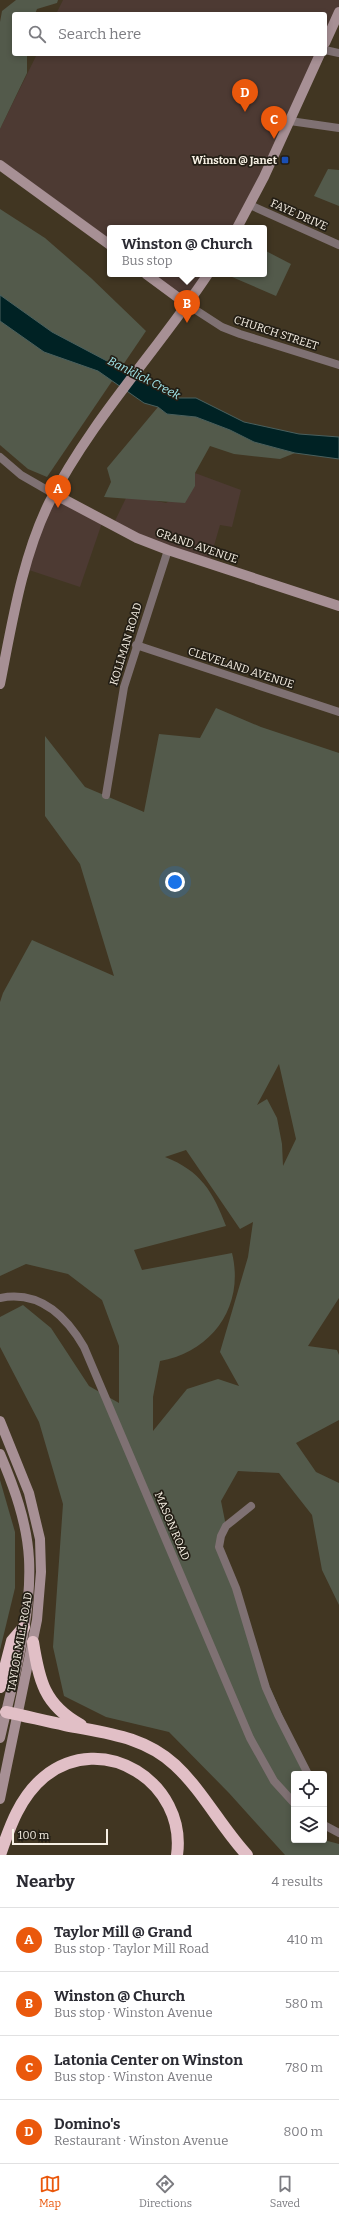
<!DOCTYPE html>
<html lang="en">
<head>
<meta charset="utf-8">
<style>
	body { margin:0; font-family:Bitter,serif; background:#f2f2f3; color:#2b2b33 }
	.controls { position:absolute; right:12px; bottom:12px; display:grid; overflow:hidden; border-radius:4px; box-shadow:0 2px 6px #0003 }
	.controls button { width:36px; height:36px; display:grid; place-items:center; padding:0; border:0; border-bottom:1px solid #e1e1e2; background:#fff; color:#2b2b33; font:20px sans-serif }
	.scale { position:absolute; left:12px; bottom:10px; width:96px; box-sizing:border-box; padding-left:4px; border:2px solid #f7f0e4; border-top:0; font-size:11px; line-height:14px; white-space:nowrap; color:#f7f0e4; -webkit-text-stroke:3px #231e15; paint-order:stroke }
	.you { position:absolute; left:175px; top:882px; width:14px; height:14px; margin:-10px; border:3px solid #fff; border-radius:50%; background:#1a73e8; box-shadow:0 0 0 6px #1a73e833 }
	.badge { display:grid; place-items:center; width:26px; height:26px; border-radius:50%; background:#ea580c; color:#fff; font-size:13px; font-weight:700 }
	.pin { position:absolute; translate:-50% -33px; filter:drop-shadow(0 1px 2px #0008) }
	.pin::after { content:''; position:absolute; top:21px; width:14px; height:12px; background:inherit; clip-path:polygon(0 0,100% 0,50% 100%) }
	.popup { position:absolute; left:107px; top:225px; width:160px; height:52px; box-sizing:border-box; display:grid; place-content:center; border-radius:4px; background:#fff; filter:drop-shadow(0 1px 3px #0005); font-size:13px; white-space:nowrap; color:#7c7c81 }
	.popup b { font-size:15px; color:#2b2b33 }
	.popup::after { content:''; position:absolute; left:50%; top:100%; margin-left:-8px; border:8px solid transparent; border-top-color:#fff }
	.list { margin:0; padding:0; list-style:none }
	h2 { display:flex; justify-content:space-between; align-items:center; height:52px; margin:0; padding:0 16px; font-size:17px }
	h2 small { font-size:13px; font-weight:400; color:#7c7c81 }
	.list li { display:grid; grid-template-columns:26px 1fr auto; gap:12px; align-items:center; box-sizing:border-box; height:64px; padding:0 16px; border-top:1px solid #e1e1e2 }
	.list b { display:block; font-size:15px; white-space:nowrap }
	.list p { margin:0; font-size:13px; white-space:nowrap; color:#7c7c81 }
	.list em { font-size:13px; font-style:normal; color:#7c7c81 }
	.icon { flex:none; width:22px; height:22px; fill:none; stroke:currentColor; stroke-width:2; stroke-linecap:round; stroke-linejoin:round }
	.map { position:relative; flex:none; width:339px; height:1855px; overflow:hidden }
	.search { position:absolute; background:#fff; box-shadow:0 2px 6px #0003; left:12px; right:12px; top:12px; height:44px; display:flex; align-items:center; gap:10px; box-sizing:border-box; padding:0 14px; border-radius:4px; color:#7c7c81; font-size:15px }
	.sheet { height:308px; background:#fff }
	nav { display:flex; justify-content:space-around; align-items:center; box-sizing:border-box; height:56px; border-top:1px solid #e1e1e2; background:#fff; font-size:11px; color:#7c7c81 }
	nav a { display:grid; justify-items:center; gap:2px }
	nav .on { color:#ea580c }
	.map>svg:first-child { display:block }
	.commercial { fill:#4d3a33 }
	.green { fill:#535a4b; fill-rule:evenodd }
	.water { fill:#002224; stroke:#4a605e }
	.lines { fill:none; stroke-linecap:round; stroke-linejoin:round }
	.street { stroke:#7f7173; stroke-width:8 }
	.secondary { stroke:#a79095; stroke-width:10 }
	.highway { stroke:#e1bfc6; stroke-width:12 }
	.transit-dot { fill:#1a4fb4; stroke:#231e15; stroke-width:1.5 }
	.labels { text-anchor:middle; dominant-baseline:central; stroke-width:3.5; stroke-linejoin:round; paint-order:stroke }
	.poi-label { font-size:11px; font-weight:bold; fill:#f7f0e4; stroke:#231e15; text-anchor:end }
	.street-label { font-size:11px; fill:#f7f0e4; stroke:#231e15 }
	.water-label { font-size:12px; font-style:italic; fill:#a2e8ec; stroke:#231e15 }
</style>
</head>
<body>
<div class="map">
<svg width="339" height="1855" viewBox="0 0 339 1855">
	<rect width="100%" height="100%" fill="#413622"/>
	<g class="commercial">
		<polygon points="63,0 339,0 339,12 325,43 325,14 56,14"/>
		<polygon points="37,54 320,54 237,228 110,228 110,245 0,165 0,129"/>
		<polygon points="146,274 208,274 188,305"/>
		<polygon points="195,473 241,490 232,527 220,525 209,563 113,525 126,498 148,499 166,503 195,486"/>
		<polygon points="54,494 103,520 80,587 26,569"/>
	</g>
	<g class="green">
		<polygon points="16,0 58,0 57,3 37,9 35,14 14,14 14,54 27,54 27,73 0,129 0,22 2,11"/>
		<polygon points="328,169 339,170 339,206 314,196"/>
		<polygon points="0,209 45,238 91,278 146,331 47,477 28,469 0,445"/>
		<polygon points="264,250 291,264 276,296 225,274 264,274"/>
		<polygon points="158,407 167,414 196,417 230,430 254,442 295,453 280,459 234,454 210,446 195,473 195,486 185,503 104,497 111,482 107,468"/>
		<path d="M216 708 261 727 339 753V1298L308 1346 337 1350 339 1355V1420L296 1443 316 1472 339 1483V1605L322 1570 312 1515 279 1473 238 1471 221 1501 226 1526 219 1541 259 1662 308 1774H294V1840H324L339 1844V1855H285L229 1793 169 1732 106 1717 64 1696 53 1647 63 1504 39 1422 0 1347V1317L23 1305 51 1328 89 1386 119 1403V1346L102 1300 68 1274 26 1264 0 1276V1002L3 993 32 940 114 976 80 864 45 816V736L85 787 144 812 159 734 200 738ZM279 1064 296 1139 283 1166 282 1144 277 1118 267 1099 257 1105ZM186 1150 240 1229 253 1222 248 1257 220 1352 239 1386 218 1379 187 1389 153 1431V1397L160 1361C212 1352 245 1306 232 1253L142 1270 134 1250 226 1226C213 1192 201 1171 165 1157Z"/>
		<polygon points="0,1480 15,1532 15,1588 0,1650"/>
	</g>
	<polygon class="water" points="0,295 52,332 177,398 196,398 244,422 299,434 339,437 339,459 295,453 254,442 230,430 196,417 167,414 158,407 144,403 98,371 44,352 0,321"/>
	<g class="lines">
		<g class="street">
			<polyline points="325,50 339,53"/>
			<polyline points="290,121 339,128"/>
			<polyline points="250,205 339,245"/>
			<polyline points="188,305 222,327 240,334 339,365"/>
			<polyline points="0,457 21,475 54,494"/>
			<polyline points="136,645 339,712"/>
			<polyline points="106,795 124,687 168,550"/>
			<path d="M0 1298C40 1290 66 1316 84 1347L250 1738 274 1781 294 1803"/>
			<polyline points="251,1506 226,1526 221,1536 219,1547 236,1588 266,1688 278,1715 308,1774"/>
			<polyline points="324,1825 339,1833"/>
		</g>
		<g class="secondary">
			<polyline points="325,43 339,12"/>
			<polyline points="0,165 110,245"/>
			<polyline points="237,228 264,177 320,54"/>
			<polyline points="146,274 188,305"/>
			<polyline points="54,494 137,538 168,550 339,606"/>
			<path d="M0 684C12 624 22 558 49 503 91 420 157 351 208 274"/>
			<polyline points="0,1421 29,1493 40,1539 41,1572 37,1620 0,1799"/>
			<path d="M0 1454C14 1487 27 1522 29 1559 32 1619 13 1680 0 1738"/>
		</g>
		<g class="highway">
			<path d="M33 1642C39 1680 44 1705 81 1725"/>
			<polyline points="0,1687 12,1641 24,1627"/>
			<path d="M6 1712C26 1716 45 1721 65 1725 105 1733 144 1736 175 1765 203 1791 221 1827 247 1855"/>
			<path d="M0 1855C10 1826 20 1797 44 1777 103 1729 187 1783 177 1855"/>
		</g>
	</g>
	<rect class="transit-dot" x="281" y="156" width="8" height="8" rx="2"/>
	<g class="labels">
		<g class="poi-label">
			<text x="277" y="160">Winston @ Janet</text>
		</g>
		<g class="street-label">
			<text transform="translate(299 215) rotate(24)">FAYE DRIVE</text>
			<text transform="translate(276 333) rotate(18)">CHURCH STREET</text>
			<text transform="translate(197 546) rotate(19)">GRAND AVENUE</text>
			<text transform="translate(126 644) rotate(-73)">KOLLMAN ROAD</text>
			<text transform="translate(241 668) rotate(18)">CLEVELAND AVENUE</text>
			<text transform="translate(172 1526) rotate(67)">MASON ROAD</text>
			<text transform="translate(20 1642) rotate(-80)">TAYLOR MILL ROAD</text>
		</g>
		<g class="water-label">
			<text transform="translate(144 378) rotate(27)">Banklick Creek</text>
		</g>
	</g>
</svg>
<div class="controls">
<button><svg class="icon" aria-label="locate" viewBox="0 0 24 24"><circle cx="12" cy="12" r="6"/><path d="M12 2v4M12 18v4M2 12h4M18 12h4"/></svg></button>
<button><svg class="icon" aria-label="layers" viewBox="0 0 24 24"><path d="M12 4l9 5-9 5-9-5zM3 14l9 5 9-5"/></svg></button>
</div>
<div class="scale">100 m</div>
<div class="you"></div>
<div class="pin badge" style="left:58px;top:508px">A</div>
<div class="pin badge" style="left:187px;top:323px">B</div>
<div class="popup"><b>Winston @ Church</b>Bus stop</div>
<div class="pin badge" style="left:274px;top:139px">C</div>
<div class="pin badge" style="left:245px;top:112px">D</div>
<div class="search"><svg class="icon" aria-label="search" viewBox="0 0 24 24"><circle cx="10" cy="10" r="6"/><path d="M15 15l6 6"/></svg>Search here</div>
</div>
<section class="sheet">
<h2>Nearby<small>4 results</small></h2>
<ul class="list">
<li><span class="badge">A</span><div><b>Taylor Mill @ Grand</b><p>Bus stop · Taylor Mill Road</p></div><em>410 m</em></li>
<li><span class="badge">B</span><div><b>Winston @ Church</b><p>Bus stop · Winston Avenue</p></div><em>580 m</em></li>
<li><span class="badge">C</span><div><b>Latonia Center on Winston</b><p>Bus stop · Winston Avenue</p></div><em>780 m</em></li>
<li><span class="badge">D</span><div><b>Domino's</b><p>Restaurant · Winston Avenue</p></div><em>800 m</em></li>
</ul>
</section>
<nav>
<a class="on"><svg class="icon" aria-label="map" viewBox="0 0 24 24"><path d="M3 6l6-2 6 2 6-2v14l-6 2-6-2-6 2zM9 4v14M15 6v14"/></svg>Map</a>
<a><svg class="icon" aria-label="directions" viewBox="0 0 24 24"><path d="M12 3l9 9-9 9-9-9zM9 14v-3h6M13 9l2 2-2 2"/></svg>Directions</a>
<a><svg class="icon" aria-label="saved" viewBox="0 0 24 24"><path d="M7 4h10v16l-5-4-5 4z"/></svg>Saved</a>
</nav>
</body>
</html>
